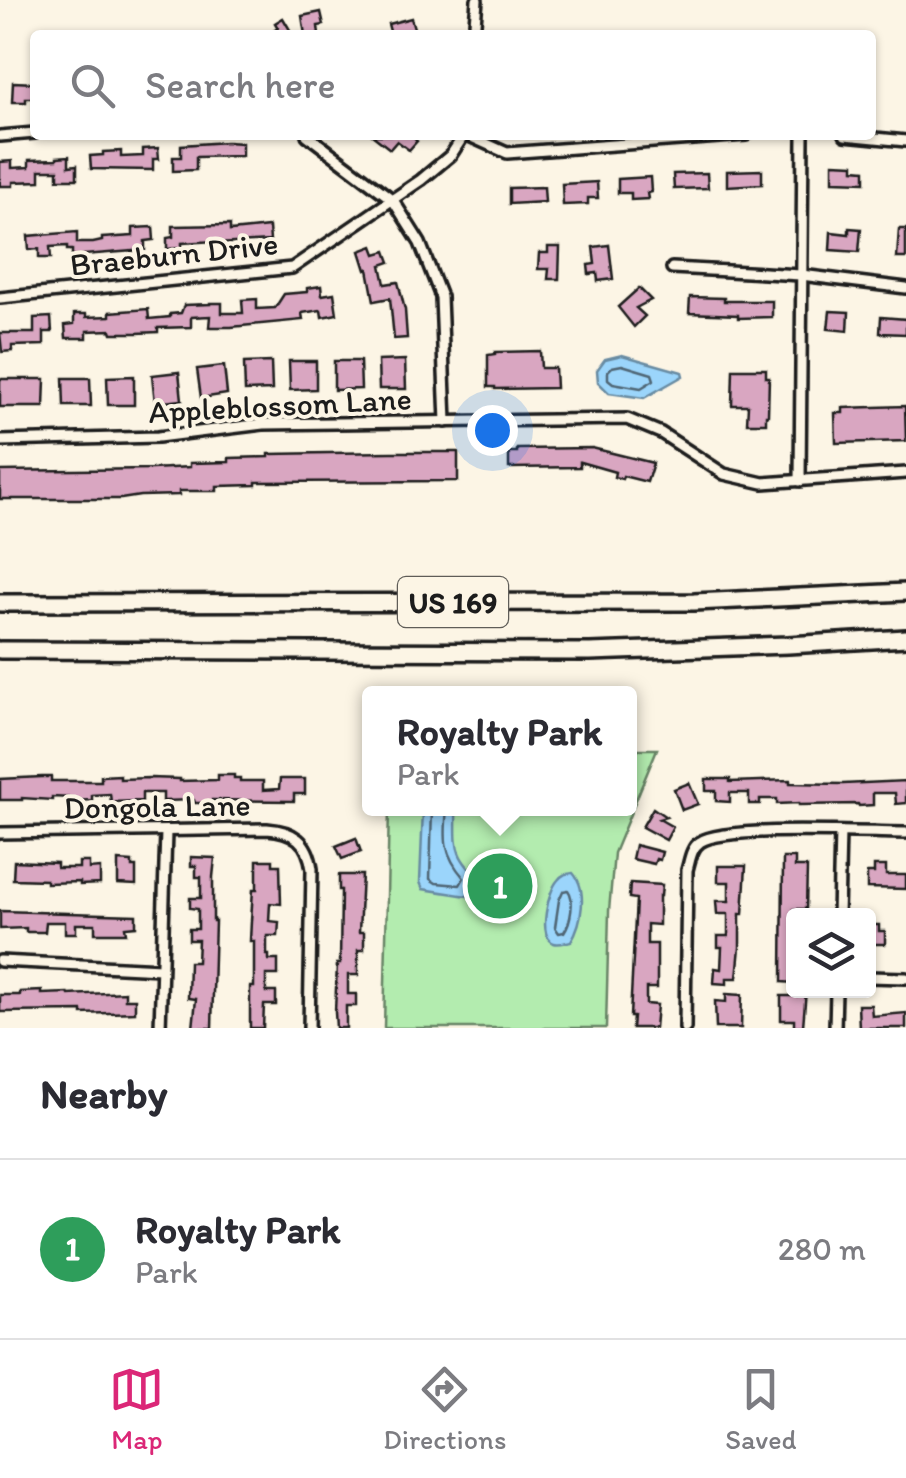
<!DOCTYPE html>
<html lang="en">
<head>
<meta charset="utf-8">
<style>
	body { margin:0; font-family:Itim,sans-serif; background:#f2f2f3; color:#2b2b33 }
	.controls { position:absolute; right:30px; bottom:30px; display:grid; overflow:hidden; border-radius:10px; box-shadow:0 2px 8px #0004 }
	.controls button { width:90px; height:90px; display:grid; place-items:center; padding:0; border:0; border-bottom:2px solid #e1e1e2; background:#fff; color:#2b2b33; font:50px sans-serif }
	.you { position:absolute; left:492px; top:430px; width:35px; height:35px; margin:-25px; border:8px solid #fff; border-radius:50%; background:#1a73e8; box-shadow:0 0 0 15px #1a73e833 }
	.badge { display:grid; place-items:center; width:65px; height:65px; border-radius:50%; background:#db2777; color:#fff; font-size:32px; font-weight:700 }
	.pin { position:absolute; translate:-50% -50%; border:5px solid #fff; box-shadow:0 2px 10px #0006 }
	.popup { position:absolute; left:362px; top:686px; width:275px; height:130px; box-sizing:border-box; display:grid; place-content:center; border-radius:10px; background:#fff; filter:drop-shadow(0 2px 8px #0005); font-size:32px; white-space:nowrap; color:#7c7c81 }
	.popup b { font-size:38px; color:#2b2b33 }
	.popup::after { content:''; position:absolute; left:50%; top:100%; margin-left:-20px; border:20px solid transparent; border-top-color:#fff }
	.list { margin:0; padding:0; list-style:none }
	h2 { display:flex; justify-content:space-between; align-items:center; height:130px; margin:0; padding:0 40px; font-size:42px }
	h2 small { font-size:32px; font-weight:400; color:#7c7c81 }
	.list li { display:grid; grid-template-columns:65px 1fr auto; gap:30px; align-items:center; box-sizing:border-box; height:180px; padding:0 40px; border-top:2px solid #e1e1e2 }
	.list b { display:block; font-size:38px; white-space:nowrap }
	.list p { margin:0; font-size:32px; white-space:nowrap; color:#7c7c81 }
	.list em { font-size:32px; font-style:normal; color:#7c7c81 }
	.icon { flex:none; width:55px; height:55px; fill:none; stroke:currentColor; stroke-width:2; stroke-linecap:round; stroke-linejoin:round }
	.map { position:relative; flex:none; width:906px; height:1028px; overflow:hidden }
	.search { position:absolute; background:#fff; box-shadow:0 2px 8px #0004; left:30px; right:30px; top:30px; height:110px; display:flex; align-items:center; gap:25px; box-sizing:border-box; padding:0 35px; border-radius:10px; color:#7c7c81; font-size:38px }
	.sheet { height:310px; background:#fff }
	nav { display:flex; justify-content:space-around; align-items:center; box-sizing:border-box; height:140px; border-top:2px solid #e1e1e2; background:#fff; font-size:28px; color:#7c7c81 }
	nav a { display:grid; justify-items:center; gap:5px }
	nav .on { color:#db2777 }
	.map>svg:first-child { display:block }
	.green { fill:#b3ecaf; stroke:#688466; stroke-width:2.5 }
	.water { fill:#9bd5fb; stroke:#688ba2; stroke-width:2.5 }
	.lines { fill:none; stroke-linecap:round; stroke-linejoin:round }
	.shore { stroke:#4f6675; stroke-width:2.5 }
	.building { fill:#d9a6c1; stroke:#1c1c1c; stroke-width:2.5 }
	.minor-casing { stroke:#1c1c1c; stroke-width:16 }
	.motorway-casing { stroke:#1c1c1c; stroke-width:22 }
	.minor { stroke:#fcf5e5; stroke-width:9 }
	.motorway { stroke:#fcf5e5; stroke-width:15 }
	.labels { text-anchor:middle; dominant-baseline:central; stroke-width:8; stroke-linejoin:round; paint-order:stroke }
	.shield { fill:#fcf5e5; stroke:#5f5d58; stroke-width:2.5 }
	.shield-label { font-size:30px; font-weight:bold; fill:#1c1c1c }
	.street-label { font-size:32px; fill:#1c1c1c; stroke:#fcf5e5 }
</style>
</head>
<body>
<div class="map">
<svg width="906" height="1028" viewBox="0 0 906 1028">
	<rect width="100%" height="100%" fill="#fcf5e5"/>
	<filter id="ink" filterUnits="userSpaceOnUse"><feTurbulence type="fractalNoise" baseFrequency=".01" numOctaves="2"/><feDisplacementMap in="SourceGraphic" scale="20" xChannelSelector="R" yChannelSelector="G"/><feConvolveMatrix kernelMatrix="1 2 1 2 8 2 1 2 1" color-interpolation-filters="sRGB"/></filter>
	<g filter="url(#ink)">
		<polygon class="green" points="630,749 657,749 614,853 609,911 606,1028 384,1028 389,809 630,808"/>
		<g class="water">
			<polygon points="622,355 682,372 683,376 644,398 609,393 598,382 597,370 605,359"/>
			<path d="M423 809H456C457 846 451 854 483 882L482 890 473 897 423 889 420 882Z"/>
			<path d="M573 873C588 890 582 923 571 941 566 942 559 945 554 943 537 936 548 891 558 880 563 874 565 874 573 873Z"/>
		</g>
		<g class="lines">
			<g class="shore">
				<polygon points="622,365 652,374 654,380 641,388 613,383 608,379 608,371 612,367"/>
				<path d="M432 808 430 879 436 883 460 885 464 878C443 854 444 839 447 808"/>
				<path d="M568 890C575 899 571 922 564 932L559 933 555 927 559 900 563 891Z"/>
			</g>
		</g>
		<g class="building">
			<polygon points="321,12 324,25 318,26 319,35 305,35 302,16"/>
			<polygon points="283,18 293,35 267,35 278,28 275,23"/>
			<polygon points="411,18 416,35 391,35 388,24"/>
			<polygon points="13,82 35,83 35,98 26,98 26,102 12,102"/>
			<polygon points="372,135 410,135 417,141 409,150 397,141 390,149"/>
			<polygon points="227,142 242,143 242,156 196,157 196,170 173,171 173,157 181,157 181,145"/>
			<polygon points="158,148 159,159 153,159 153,170 91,169 90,156 103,155 103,152 121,151 121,157 143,156 143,149"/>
			<polygon points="69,156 69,166 77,165 77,179 58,179 58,170 40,170 40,181 13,182 13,186 0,186 0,162 12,161 12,168 29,167 29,160 57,159 57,157"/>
			<polygon points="833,163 854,164 854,169 865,170 865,182 833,181"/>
			<polygon points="762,170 762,184 727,186 727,171"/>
			<polygon points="707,173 708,188 674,189 673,174"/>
			<polygon points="650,177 651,192 647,193 648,199 631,200 631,193 618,193 618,179"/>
			<polygon points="597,182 598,198 588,198 588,204 563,205 562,184"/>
			<polygon points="544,187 545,202 509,204 509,188"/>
			<polygon points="230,225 230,231 269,227 270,241 216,244 216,241 182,243 182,248 167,249 167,238 173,237 173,226"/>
			<polygon points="153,227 154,240 145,241 145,250 72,256 72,250 67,250 67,246 50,247 51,258 39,258 39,249 29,250 28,236 77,232 77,243 93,243 102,241 102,238 133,236 133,228"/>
			<polygon points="849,228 861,229 859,252 830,250 831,232 849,234"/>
			<polygon points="899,229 906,229 906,258 897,258"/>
			<polygon points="609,245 613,279 598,281 597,273 589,274 588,265 595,264 593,247"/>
			<polygon points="373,246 376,254 386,251 390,262 381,265 385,284 398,282 405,310 407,338 394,339 390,298 374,301 368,269 366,270 360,251"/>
			<polygon points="548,247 560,247 559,279 548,279 549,269 538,269 539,253 548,253"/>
			<polygon points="321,286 322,295 334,293 337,314 322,317 321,310 302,313 303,320 231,327 209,327 210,316 191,317 191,327 158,328 158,332 137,333 112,333 111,330 87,331 87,338 66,338 65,325 74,324 74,314 86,314 86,317 110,316 110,312 148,309 149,319 170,317 170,314 181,313 184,305 210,304 210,303 222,303 222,313 243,313 242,300 257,299 257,309 275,308 284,294 307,292 307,288"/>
			<polygon points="639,288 651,300 636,308 645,316 634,327 618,307"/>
			<polygon points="690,297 724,298 724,301 772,301 772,317 738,318 738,315 689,313"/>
			<polygon points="830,311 849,312 848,331 828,329"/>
			<polygon points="51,317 52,332 44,332 44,345 12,346 12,351 2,352 0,333 34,333 34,318"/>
			<polygon points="881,317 906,319 906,334 880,333"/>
			<polygon points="540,351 541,368 555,368 556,388 495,389 495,387 488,387 488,355 495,354 495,352"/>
			<polygon points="405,360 406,389 379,389 378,361"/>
			<polygon points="289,361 316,361 316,389 290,390"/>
			<polygon points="334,361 360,361 361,389 334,390"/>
			<polygon points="271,362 272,390 245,391 244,363"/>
			<polygon points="224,366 227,394 201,398 197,369"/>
			<polygon points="733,369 766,369 766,377 769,377 768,415 766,415 766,423 747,423 748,405 732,405"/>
			<polygon points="179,372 182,400 155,403 152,375"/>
			<polygon points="134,376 134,405 108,405 107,377"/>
			<polygon points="63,378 90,378 91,406 64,406"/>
			<polygon points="0,379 45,379 44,407 0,407"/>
			<polygon points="905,406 906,441 836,443 835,413 843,413 843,408"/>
			<polygon points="592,448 653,463 647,482 623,476 622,479 614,477 615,472 580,462 580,467 509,468 509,452 517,452 517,449"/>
			<polygon points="391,452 458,452 458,481 256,482 256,485 217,486 217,491 179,491 179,495 140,496 121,499 0,499 0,471 151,469 190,467 190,463 229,462 229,458 269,457 269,454"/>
			<polygon points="120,775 120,779 150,778 180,779 180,781 218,780 218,775 234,775 234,778 240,778 240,781 263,781 263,790 279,789 280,779 305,779 305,794 294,794 294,801 212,800 212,803 195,803 194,800 163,801 163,793 142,793 142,801 111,802 110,794 92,795 92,800 72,801 72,798 52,797 52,800 22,798 22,800 0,800 0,779 42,777 51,777 51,781 101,781 101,776"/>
			<polygon points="706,779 730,779 730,782 790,780 790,783 843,784 906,781 906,803 896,804 895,793 873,793 873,805 859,806 858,804 799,805 799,803 777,804 777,799 760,799 760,804 749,804 749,793 730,793 730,802 716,801 716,791 706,791"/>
			<polygon points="689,783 698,804 682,810 674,789"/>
			<polygon points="653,808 666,817 659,819 673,827 666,840 642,827"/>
			<polygon points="356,838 361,852 342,859 336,846"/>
			<polygon points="635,845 662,852 660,860 656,859 654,864 632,859"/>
			<polygon points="191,857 215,858 213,877 213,921 215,921 212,1028 193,1028 196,999 188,998 189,962 197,962 198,940 189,940 189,929 198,929 198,909 190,908 190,898 201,898 201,877 196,877 196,866 191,866"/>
			<polygon points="783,858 795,858 795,867 807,867 806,909 794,909 794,983 782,982"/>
			<polygon points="257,860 273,860 273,865 280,865 281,904 270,903 269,921 279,922 278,936 267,936 267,955 269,955 269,960 278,960 278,975 266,975 266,992 276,992 276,1005 264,1005 263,1028 250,1028 250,987 254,987 254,941 250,941 251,921 253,889 257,889"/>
			<polygon points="14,861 57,863 57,868 79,868 79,862 89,862 89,869 100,868 100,884 80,885 80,882 46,883 46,880 13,879"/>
			<polygon points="118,861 132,862 132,867 136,867 136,885 118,884"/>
			<polygon points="718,866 746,866 743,914 740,914 740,947 737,978 727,978 727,984 714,983 715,968 721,969 722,947 718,947 718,936 728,936 728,914 717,914 716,901 729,901 729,882 718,882"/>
			<polygon points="874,866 886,866 886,875 906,875 906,889 867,888 867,873 874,873"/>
			<polygon points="339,875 362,875 359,932 364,932 364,950 358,950 358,975 348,975 348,994 356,994 356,1006 346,1006 346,1028 336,1028 335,1012 337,964 340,964 341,890 339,890"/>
			<polygon points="630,883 662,885 661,896 659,896 659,925 647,924 647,944 657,944 657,988 646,988 646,1004 657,1005 655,1028 632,1028 633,1017 630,1017 636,899 629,898"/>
			<polygon points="0,911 136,915 136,926 125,927 126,933 95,933 95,924 76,924 76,933 65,933 65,922 46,922 45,932 26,932 26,928 0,929"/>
			<polygon points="868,925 879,925 879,931 885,931 885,944 868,944"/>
			<polygon points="797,990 806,990 803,1026 794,1026 794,1020 781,1020 781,996 797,996"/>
			<polygon points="42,991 42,994 68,993 69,995 125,992 125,999 135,999 135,1012 82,1014 82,1011 0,1012 0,995 20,995 20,992"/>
			<polygon points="726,994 742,995 741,1028 716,1028 715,1001 726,1002"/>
			<polygon points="858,1005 871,1005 872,1016 906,1013 906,1028 859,1028"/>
		</g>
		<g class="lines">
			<defs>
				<g id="minor">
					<polyline points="474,35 477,0"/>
					<polyline points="307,135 393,200 420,243 441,297 446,422"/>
					<polyline points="467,135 507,153 746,135"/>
					<polyline points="845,135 906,141"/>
					<polyline points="0,136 35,133"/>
					<polyline points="672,268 801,275 906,288"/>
					<polyline points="0,298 292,268 421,180 451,155 464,135"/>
					<polyline points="0,441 158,437 263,424 627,419 661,433 724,474 763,483 906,473"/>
					<polyline points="800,481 803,135"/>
					<path d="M0 833 267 829C294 831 308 841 312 869L309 1028"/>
					<polyline points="838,916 840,832"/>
					<polyline points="0,961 161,969"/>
					<polyline points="868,977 906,978"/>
					<polyline points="160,1028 166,832"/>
					<path d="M685 1028 687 870C690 860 691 848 700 842 723 825 870 833 906 833"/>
					<polyline points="835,1028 836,991"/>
				</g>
				<g id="motorway">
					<polyline points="0,603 694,602 906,592"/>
					<polyline points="0,650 590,652 788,645 906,638"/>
				</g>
			</defs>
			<use href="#minor" class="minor-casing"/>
			<use href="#motorway" class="motorway-casing"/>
			<use href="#minor" class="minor"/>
			<use href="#motorway" class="motorway"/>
		</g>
	</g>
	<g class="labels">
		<rect class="shield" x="398" y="577" width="110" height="50" rx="8"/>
		<g class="shield-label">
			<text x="453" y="602">US 169</text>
		</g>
		<g class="street-label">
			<text transform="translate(174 254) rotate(-6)">Braeburn Drive</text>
			<text transform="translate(280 405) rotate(-3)">Appleblossom Lane</text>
			<text transform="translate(157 806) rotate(-1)">Dongola Lane</text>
		</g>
	</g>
</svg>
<div class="controls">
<button><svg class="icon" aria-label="layers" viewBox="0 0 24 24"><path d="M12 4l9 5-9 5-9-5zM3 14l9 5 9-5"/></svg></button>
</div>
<div class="you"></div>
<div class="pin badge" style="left:500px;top:886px;background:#2e9e5b">1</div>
<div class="popup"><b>Royalty Park</b>Park</div>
<div class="search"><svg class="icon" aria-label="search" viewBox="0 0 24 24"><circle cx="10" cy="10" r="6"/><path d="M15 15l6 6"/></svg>Search here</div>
</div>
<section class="sheet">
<h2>Nearby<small></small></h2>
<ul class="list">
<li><span class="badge" style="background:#2e9e5b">1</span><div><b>Royalty Park</b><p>Park</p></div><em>280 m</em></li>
</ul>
</section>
<nav>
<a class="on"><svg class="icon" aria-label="map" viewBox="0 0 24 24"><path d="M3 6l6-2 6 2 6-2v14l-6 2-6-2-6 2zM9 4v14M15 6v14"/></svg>Map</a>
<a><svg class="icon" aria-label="directions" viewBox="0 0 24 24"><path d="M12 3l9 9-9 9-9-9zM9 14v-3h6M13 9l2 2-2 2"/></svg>Directions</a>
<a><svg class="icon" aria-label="saved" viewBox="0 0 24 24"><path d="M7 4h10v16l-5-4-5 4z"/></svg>Saved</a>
</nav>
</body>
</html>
